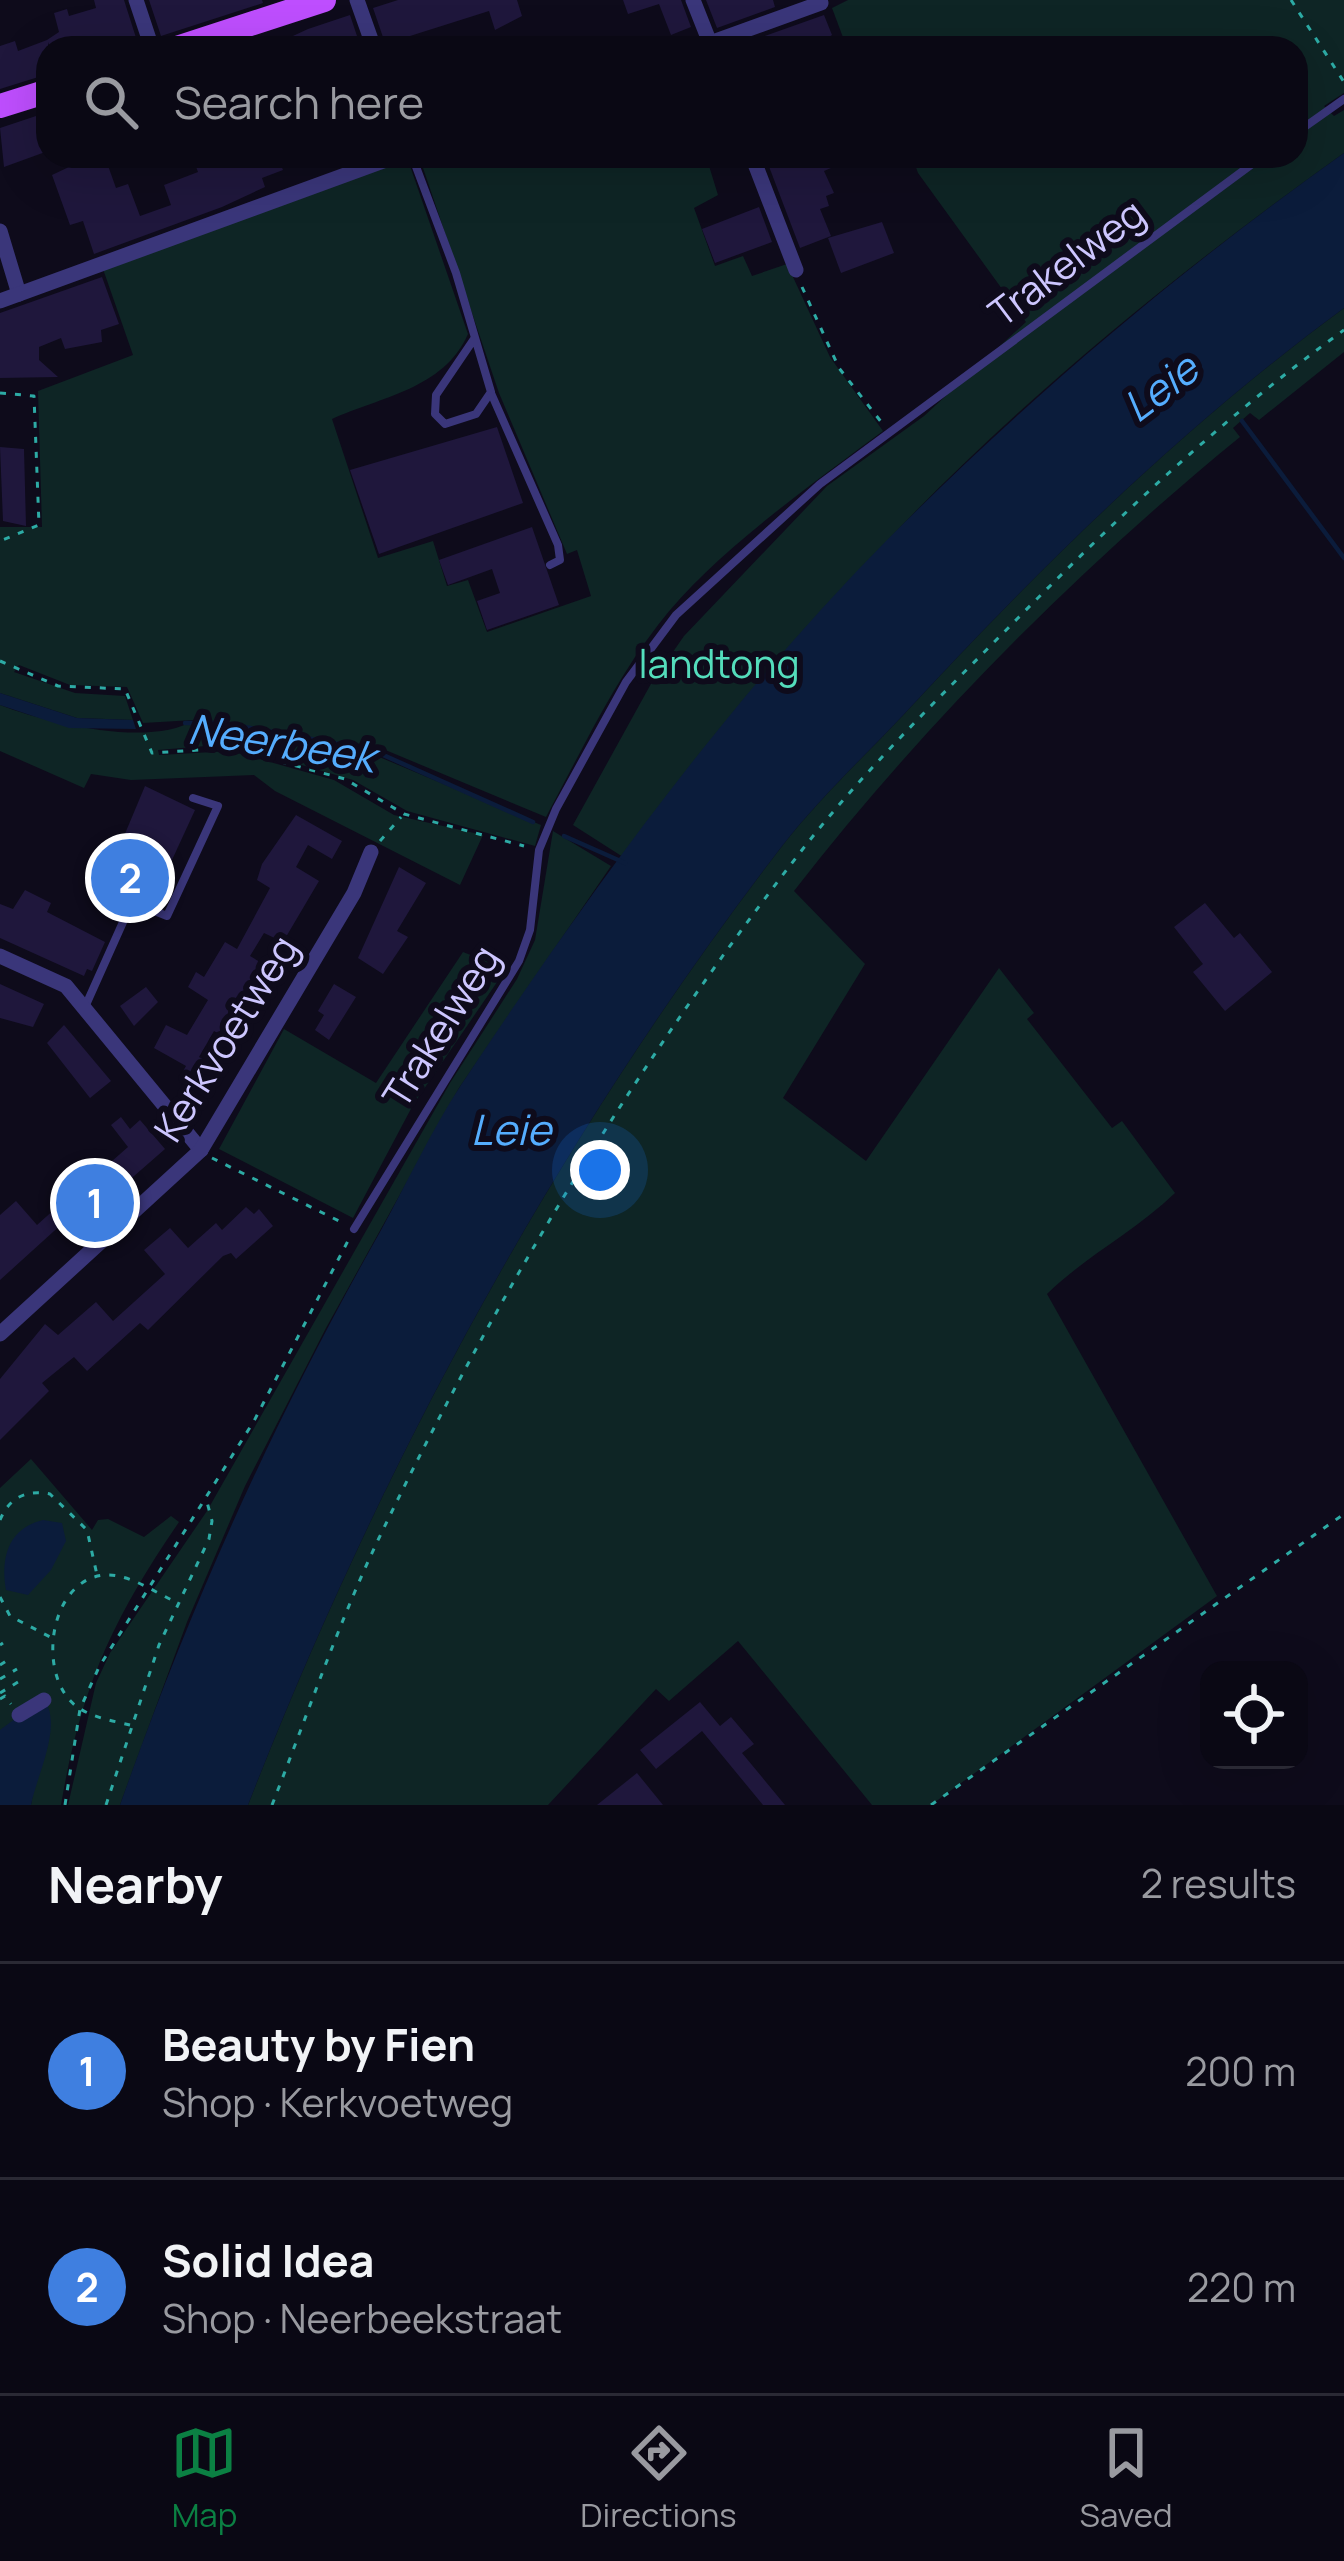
<!DOCTYPE html>
<html lang="en">
<head>
<meta charset="utf-8">
<style>
	body { margin:0; font-family:Manrope,sans-serif; background:#13111d; color:#f1f3f6 }
	.controls { position:absolute; right:36px; bottom:36px; display:grid; overflow:hidden; border-radius:24px; box-shadow:0 12px 48px #0002 }
	.controls button { width:108px; height:108px; display:grid; place-items:center; padding:0; border:0; border-bottom:3px solid #2a2934; background:#0a0814; color:#f1f3f6; font:60px sans-serif }
	.you { position:absolute; left:600px; top:1170px; width:42px; height:42px; margin:-30px; border:9px solid #fff; border-radius:50%; background:#1a73e8; box-shadow:0 0 0 18px #1a73e833 }
	.badge { display:grid; place-items:center; width:78px; height:78px; border-radius:50%; background:#0b8043; color:#fff; font-size:39px; font-weight:700 }
	.pin { position:absolute; translate:-50% -50%; border:6px solid #fff; box-shadow:0 3px 12px #0006 }
	.list { margin:0; padding:0; list-style:none }
	h2 { display:flex; justify-content:space-between; align-items:center; height:156px; margin:0; padding:0 48px; font-size:51px }
	h2 small { font-size:39px; font-weight:400; color:#999aa0 }
	.list li { display:grid; grid-template-columns:78px 1fr auto; gap:36px; align-items:center; box-sizing:border-box; height:216px; padding:0 48px; border-top:3px solid #2a2934 }
	.list b { display:block; font-size:45px; white-space:nowrap }
	.list p { margin:0; font-size:39px; white-space:nowrap; color:#999aa0 }
	.list em { font-size:39px; font-style:normal; color:#999aa0 }
	.icon { flex:none; width:66px; height:66px; fill:none; stroke:currentColor; stroke-width:2; stroke-linecap:round; stroke-linejoin:round }
	.map { position:relative; flex:none; width:1344px; height:1805px; overflow:hidden }
	.search { position:absolute; background:#0a0814; box-shadow:0 12px 48px #0002; left:36px; right:36px; top:36px; height:132px; display:flex; align-items:center; gap:30px; box-sizing:border-box; padding:0 42px; border-radius:36px; color:#999aa0; font-size:45px }
	.sheet { height:588px; background:#0a0814 }
	nav { display:flex; justify-content:space-around; align-items:center; box-sizing:border-box; height:168px; border-top:3px solid #2a2934; background:#0a0814; font-size:33px; color:#999aa0 }
	nav a { display:grid; justify-items:center; gap:6px }
	nav .on { color:#0b8043 }
	.map>svg:first-child { display:block }
	.green { fill:#0e2525 }
	.water { fill:#0b1c3b }
	.lines { fill:none; stroke-linecap:round; stroke-linejoin:round }
	.stream { stroke:#0b1c3b; stroke-width:4.5 }
	.building { fill:#1f173c }
	.path { stroke:#2daba5; stroke-width:3; stroke-dasharray:6 9; stroke-linecap:butt }
	.lane { stroke:#3a367a; stroke-width:8 }
	.street { stroke:#3a367a; stroke-width:15 }
	.primary { stroke:#be4efe; stroke-width:24 }
	.labels { text-anchor:middle; dominant-baseline:central; stroke-width:12; stroke-linejoin:round; paint-order:stroke }
	.street-label { font-size:39px; fill:#cdc6ff; stroke:#0e0b1b }
	.park-label { font-size:39px; fill:#54ddbc; stroke:#0e0b1b }
	.water-label { font-size:42px; font-style:italic; fill:#55adfe; stroke:#0e0b1b }
</style>
</head>
<body>
<div class="map">
<svg width="1344" height="1805" viewBox="0 0 1344 1805">
	<rect width="100%" height="100%" fill="#0e0b1b"/>
	<g class="green">
		<path d="M848 0H1344V93L1324 106 1334 116 1344 110V153C1183 268 1022 398 886 542 792 641 706 748 623 857L573 825 652 682 684 636 827 486 924 416 1026 322 918 173 912 156H1296V48H847L832 8Z"/>
		<path d="M419 156H706L718 195 694 208 715 266 743 256 752 276 787 264 830 357 883 431C811 485 712 554 658 625 613 683 581 752 546 817L371 744 365 751 541 825 535 846 407 811 353 780 230 744 158 750 159 755 231 751 334 780 394 815 483 835 460 885 275 791 254 775 131 780 91 774 84 788 0 751V705C46 723 151 748 194 720L143 723 127 687 70 685 19 665 14 672 75 693 125 696 133 720 77 718 0 693V527H42L38 391 133 355 103 269 407 157 468 334C444 389 380 397 332 419L378 558 433 541 447 586 468 580 487 632 591 596 577 550 567 554 499 393Z"/>
		<path d="M1344 308V352L1259 420 1250 413 1233 428 1240 437C1077 570 923 725 794 891L865 964 783 1098 866 1161 999 968 1034 1013 1027 1019 1112 1128 1122 1121 1175 1193C1133 1233 1087 1255 1047 1294L1217 1596 931 1805H872L738 1641 669 1701 656 1689 548 1805H248C380 1466 557 1139 779 850 817 800 865 756 907 711 1041 566 1185 425 1344 308Z"/>
		<polygon points="553,831 611,866 459,1088 326,1328 245,1486 187,1622 120,1805 68,1805 96,1683 110,1653 207,1511 450,1083 517,979 535,940"/>
		<polygon points="463,952 506,969 413,1105 353,1218 219,1149 284,1029 376,1083"/>
		<path d="M31 1459 92 1530 98 1520 108 1519 144 1537 171 1516 179 1522C112 1620 81 1687 61 1805H31L36 1776 0 1730V1488Z"/>
	</g>
	<g class="water">
		<path d="M1344 153V308C1185 425 1041 566 907 711 865 756 817 800 779 850 557 1139 380 1466 248 1805H120C192 1601 274 1420 380 1232 407 1183 431 1131 461 1085 588 894 725 704 887 540 1027 399 1182 268 1344 153Z"/>
		<polygon points="0,693 77,718 133,720 136,729 69,728 0,705"/>
		<path d="M43 1520 62 1523 66 1541 51 1570 28 1595 6 1590C0 1557 9 1528 43 1520Z"/>
		<path d="M43 1698C64 1724 37 1774 31 1805H0V1730Z"/>
	</g>
	<g class="lines">
		<g class="stream">
			<polyline points="1242,421 1344,558"/>
			<polyline points="185,723 223,723 372,750 533,822"/>
			<polyline points="564,836 625,863"/>
		</g>
	</g>
	<g class="building">
		<polygon points="94,0 124,0 138,44 50,48 48,42 48,74 0,89 0,46 15,41 18,51 47,40 59,32 54,13 67,9 69,16 96,8"/>
		<polygon points="149,0 262,0 263,3 161,36"/>
		<polygon points="398,0 517,0 522,16 495,30 489,11 410,36 412,43 398,48 395,42 386,46 373,8"/>
		<polygon points="623,0 681,0 691,27 671,35 659,4 628,14"/>
		<polygon points="706,0 773,0 775,7 717,28"/>
		<polygon points="350,15 361,48 267,48 308,29"/>
		<polygon points="824,15 832,35 823,41 826,48 731,48"/>
		<polygon points="48,112 48,151 4,167 0,128"/>
		<polygon points="203,156 277,156 283,170 262,178 265,187 222,207 94,254 83,221 70,225 52,175 90,157 93,166 106,160 116,188 128,184 140,216 171,205 164,185 198,172 195,164"/>
		<polygon points="765,156 859,156 824,171 834,193 826,196 829,206 820,209 831,236 800,248"/>
		<polygon points="759,207 772,242 715,263 702,229"/>
		<polygon points="882,222 894,253 841,273 828,238"/>
		<polygon points="102,277 119,324 101,330 102,342 65,349 61,338 39,347 39,360 58,377 0,378 0,313"/>
		<polygon points="497,427 523,503 379,554 350,470"/>
		<polygon points="0,447 24,449 26,526 3,521"/>
		<polygon points="532,527 559,605 487,630 477,601 500,593 492,569 448,585 439,560"/>
		<polygon points="145,786 195,810 160,886 145,896 106,879"/>
		<polygon points="296,815 342,841 332,859 308,845 296,867 319,881 283,942 264,933 250,956 265,965 221,1035 214,1031 199,1057 210,1063 198,1083 182,1073 186,1066 154,1048 166,1025 187,1035 208,1000 188,987 196,972 204,977 225,942 237,949 270,888 257,880 262,864"/>
		<polygon points="399,867 426,883 397,931 408,937 383,974 358,958"/>
		<polygon points="25,890 51,903 47,912 105,942 92,971 87,969 84,976 0,938 0,904 13,909"/>
		<polygon points="1205,903 1234,938 1240,933 1272,972 1225,1011 1193,972 1203,964 1174,927"/>
		<polygon points="0,984 44,1004 33,1027 0,1018"/>
		<polygon points="334,984 356,997 329,1040 315,1030 324,1015 318,1011"/>
		<polygon points="146,987 158,1002 134,1026 120,1006"/>
		<polygon points="64,1025 111,1081 90,1098 47,1043"/>
		<polygon points="121,1117 130,1129 140,1120 165,1149 71,1231 64,1222 0,1280 0,1215 16,1201 37,1225 66,1199 60,1191 87,1166 95,1176 128,1147 111,1125"/>
		<polygon points="246,1207 254,1214 259,1209 273,1226 236,1259 231,1253 223,1256 148,1330 140,1323 87,1371 74,1357 42,1383 49,1391 0,1440 0,1379 45,1324 58,1335 96,1302 113,1321 165,1274 144,1250 170,1228 188,1248 216,1223 222,1230"/>
		<polygon points="700,1702 720,1726 731,1717 754,1744 742,1753 785,1805 763,1805 702,1731 656,1769 640,1750"/>
		<polygon points="637,1773 663,1805 597,1805"/>
	</g>
	<g class="lines">
		<g class="path">
			<polyline points="1291,0 1344,82"/>
			<polyline points="802,287 839,368 882,423"/>
			<polyline points="0,393 34,396 39,525 0,541"/>
			<polyline points="0,661 58,686 125,689 152,753 229,748 345,779 404,814 524,846"/>
			<polyline points="380,841 401,817"/>
			<polyline points="212,1158 343,1223"/>
			<path d="M0 1520C9 1498 26 1489 50 1494L87 1530 97 1575"/>
			<polyline points="0,1597 10,1616 52,1638"/>
			<polyline points="0,1645 3,1643"/>
			<polyline points="0,1665 11,1658"/>
			<polyline points="0,1679 17,1669"/>
			<polyline points="0,1693 23,1679"/>
			<polyline points="0,1699 5,1696 11,1704"/>
			<path d="M130 1725C113 1721 90 1717 76 1706 36 1675 49 1579 105 1575 130 1574 154 1592 176 1602"/>
			<polyline points="65,1805 80,1709 99,1667 254,1421 350,1237"/>
			<polyline points="106,1805 159,1645 209,1539 212,1521 206,1498"/>
			<path d="M272 1805C307 1716 338 1624 379 1538 496 1295 637 1062 802 850 866 768 944 693 1017 619 1120 515 1225 416 1344 330"/>
			<polyline points="931,1805 1344,1514"/>
		</g>
		<g class="lane">
			<polyline points="1296,133 1344,99"/>
			<polyline points="412,156 456,273 491,392 476,414 445,424 435,414 436,395 474,339"/>
			<polyline points="491,393 558,545 560,560 550,565"/>
			<polyline points="85,1007 132,902 167,916 218,806 193,798"/>
			<polyline points="354,1229 519,961 530,930 539,850 556,809 626,682 676,615 820,484 1263,156"/>
		</g>
		<g class="street">
			<polyline points="136,0 152,48"/>
			<polyline points="357,0 374,48"/>
			<polyline points="693,0 712,48"/>
			<polyline points="696,48 821,3"/>
			<polyline points="752,156 796,270"/>
			<polyline points="0,231 19,294"/>
			<polyline points="0,301 397,156"/>
			<polyline points="0,956 66,986 201,1150"/>
			<polyline points="0,1334 201,1150 354,893 371,852"/>
			<polyline points="19,1715 44,1700"/>
		</g>
		<g class="primary">
			<polyline points="177,48 324,0"/>
			<polyline points="0,106 48,91"/>
		</g>
	</g>
	<g class="labels">
		<g class="street-label">
			<text transform="translate(1066 262) rotate(-37)">Trakelweg</text>
			<text transform="translate(440 1026) rotate(-58)">Trakelweg</text>
			<text transform="translate(225 1038) rotate(-58)">Kerkvoetweg</text>
		</g>
		<g class="park-label">
			<text x="719" y="663">landtong</text>
		</g>
		<g class="water-label">
			<text transform="translate(1160 387) rotate(-37)">Leie</text>
			<text transform="translate(282 742) rotate(9)">Neerbeek</text>
			<text x="511" y="1129">Leie</text>
		</g>
	</g>
</svg>
<div class="controls">
<button><svg class="icon" aria-label="locate" viewBox="0 0 24 24"><circle cx="12" cy="12" r="6"/><path d="M12 2v4M12 18v4M2 12h4M18 12h4"/></svg></button>
</div>
<div class="you"></div>
<div class="pin badge" style="left:95px;top:1203px;background:#3f7fe0">1</div>
<div class="pin badge" style="left:130px;top:878px;background:#3f7fe0">2</div>
<div class="search"><svg class="icon" aria-label="search" viewBox="0 0 24 24"><circle cx="10" cy="10" r="6"/><path d="M15 15l6 6"/></svg>Search here</div>
</div>
<section class="sheet">
<h2>Nearby<small>2 results</small></h2>
<ul class="list">
<li><span class="badge" style="background:#3f7fe0">1</span><div><b>Beauty by Fien</b><p>Shop · Kerkvoetweg</p></div><em>200 m</em></li>
<li><span class="badge" style="background:#3f7fe0">2</span><div><b>Solid Idea</b><p>Shop · Neerbeekstraat</p></div><em>220 m</em></li>
</ul>
</section>
<nav>
<a class="on"><svg class="icon" aria-label="map" viewBox="0 0 24 24"><path d="M3 6l6-2 6 2 6-2v14l-6 2-6-2-6 2zM9 4v14M15 6v14"/></svg>Map</a>
<a><svg class="icon" aria-label="directions" viewBox="0 0 24 24"><path d="M12 3l9 9-9 9-9-9zM9 14v-3h6M13 9l2 2-2 2"/></svg>Directions</a>
<a><svg class="icon" aria-label="saved" viewBox="0 0 24 24"><path d="M7 4h10v16l-5-4-5 4z"/></svg>Saved</a>
</nav>
</body>
</html>
